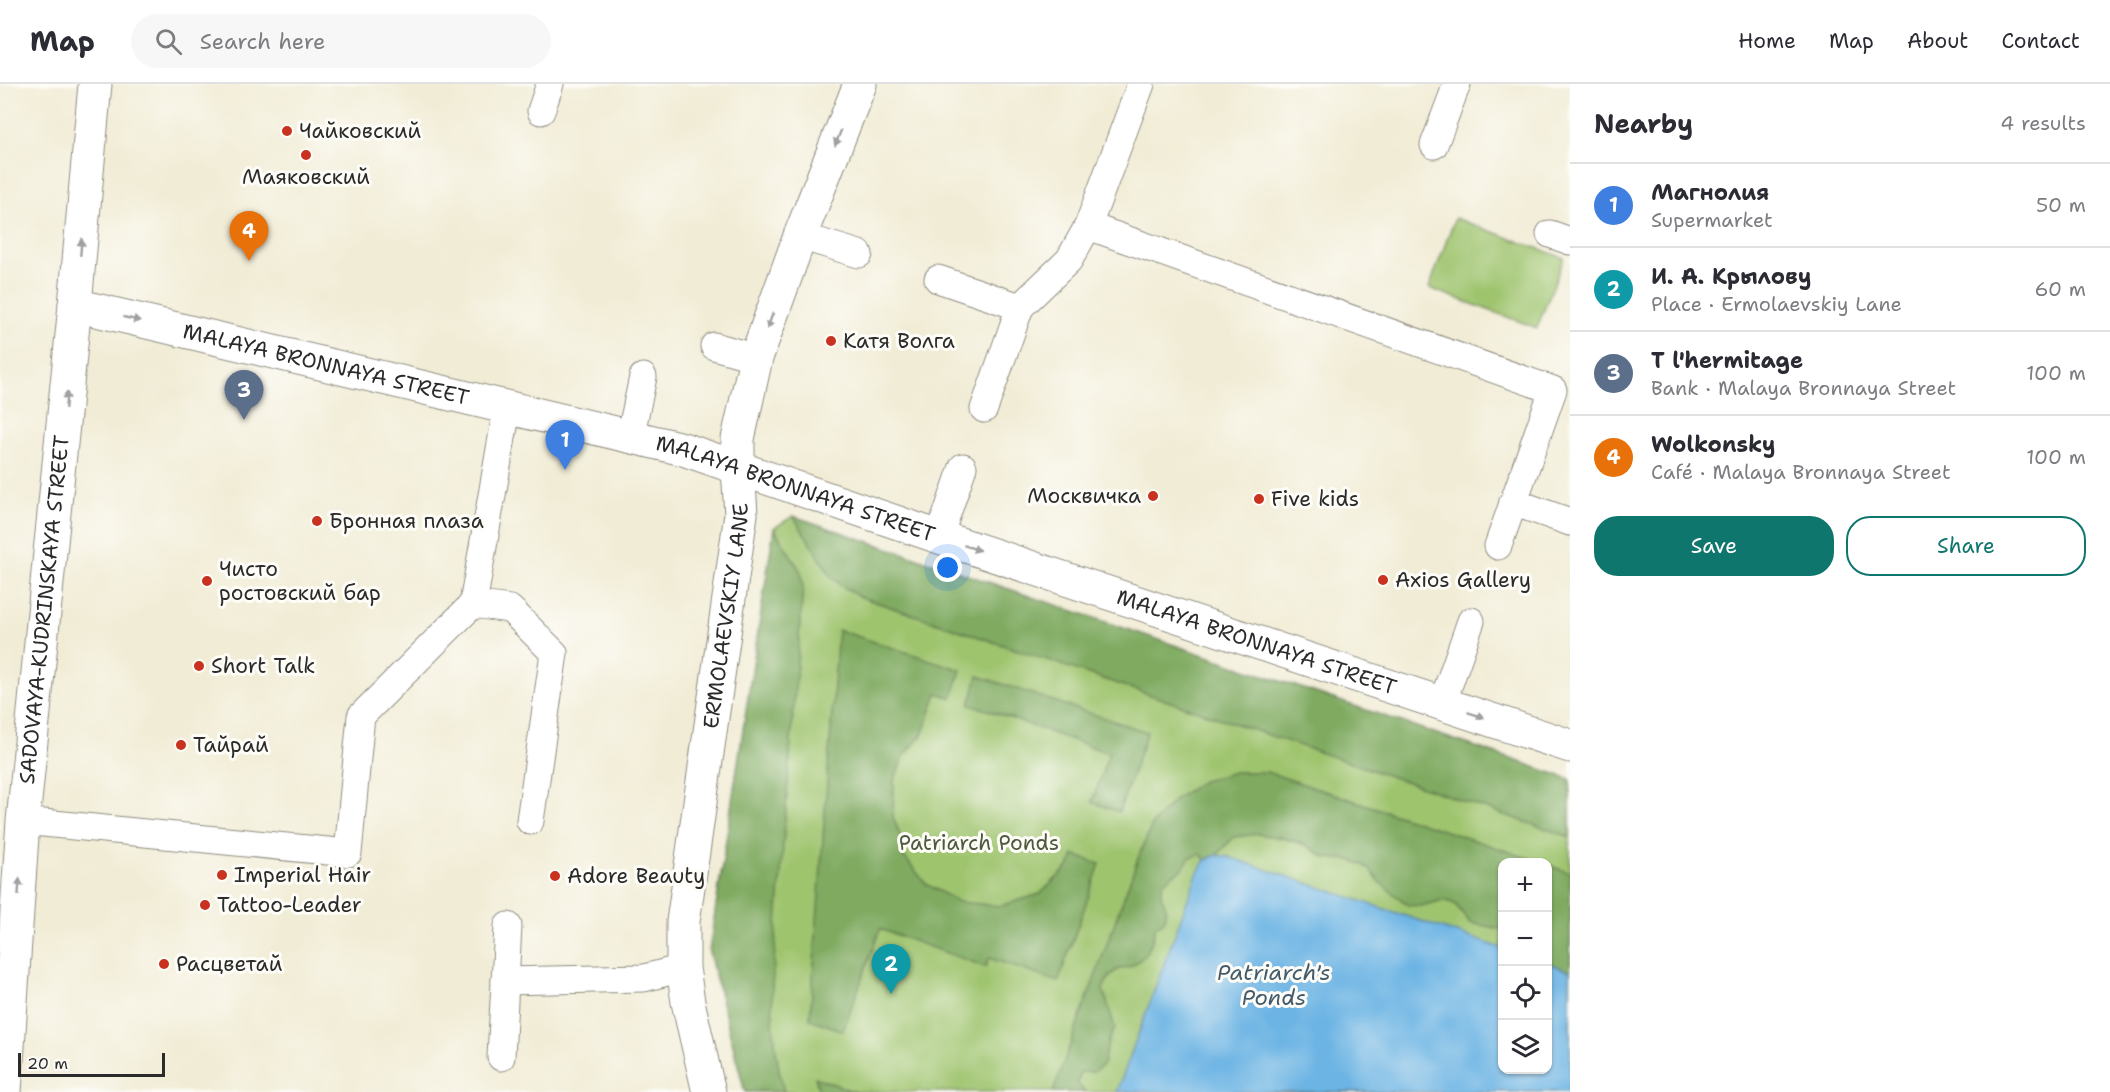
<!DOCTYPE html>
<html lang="en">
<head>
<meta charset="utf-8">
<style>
	body { margin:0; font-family:"Shantell Sans",sans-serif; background:#f7f7f7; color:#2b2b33 }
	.controls { position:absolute; right:18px; bottom:18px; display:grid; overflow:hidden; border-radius:12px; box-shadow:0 2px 4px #0004 }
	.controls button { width:54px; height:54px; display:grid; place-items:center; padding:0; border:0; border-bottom:2px solid #e1e1e2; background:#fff; color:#2b2b33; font:30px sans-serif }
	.scale { position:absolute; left:18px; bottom:15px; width:147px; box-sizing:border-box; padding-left:6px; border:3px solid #2b2b2b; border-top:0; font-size:16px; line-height:21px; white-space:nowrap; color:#2b2b2b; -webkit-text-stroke:4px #fdfcf7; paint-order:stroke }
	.you { position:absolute; left:948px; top:484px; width:21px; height:21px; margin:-15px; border:4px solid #fff; border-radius:50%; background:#1a73e8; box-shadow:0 0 0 9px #1a73e833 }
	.badge { display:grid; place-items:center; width:39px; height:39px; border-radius:50%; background:#0f766e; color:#fff; font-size:20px; font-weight:700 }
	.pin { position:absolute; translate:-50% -50px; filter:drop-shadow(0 2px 3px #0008) }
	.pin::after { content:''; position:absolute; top:32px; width:21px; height:18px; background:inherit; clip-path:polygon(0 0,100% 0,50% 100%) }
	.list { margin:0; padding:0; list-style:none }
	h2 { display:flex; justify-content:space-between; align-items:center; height:78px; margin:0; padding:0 24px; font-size:26px }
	h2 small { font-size:20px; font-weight:400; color:#7c7c81 }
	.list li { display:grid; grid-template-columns:39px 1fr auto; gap:18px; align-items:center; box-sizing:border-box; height:84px; padding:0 24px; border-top:2px solid #e1e1e2 }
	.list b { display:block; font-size:22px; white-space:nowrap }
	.list p { margin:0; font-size:20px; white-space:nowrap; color:#7c7c81 }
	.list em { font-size:20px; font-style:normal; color:#7c7c81 }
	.actions { display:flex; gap:12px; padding:18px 24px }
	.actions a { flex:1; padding:14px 0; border:2px solid #0f766e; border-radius:24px; text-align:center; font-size:21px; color:#0f766e }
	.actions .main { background:#0f766e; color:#fff }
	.icon { flex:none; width:33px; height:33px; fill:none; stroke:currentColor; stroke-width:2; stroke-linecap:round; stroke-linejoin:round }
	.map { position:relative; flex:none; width:1570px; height:1008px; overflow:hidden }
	header { display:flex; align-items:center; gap:36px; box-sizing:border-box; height:84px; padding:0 30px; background:#fff; border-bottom:2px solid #e1e1e2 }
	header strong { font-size:28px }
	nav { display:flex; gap:33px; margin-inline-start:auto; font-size:21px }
	.search { width:420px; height:54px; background:#f7f7f7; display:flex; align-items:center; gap:15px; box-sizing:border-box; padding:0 21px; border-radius:33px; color:#7c7c81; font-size:22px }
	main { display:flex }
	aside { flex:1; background:#fff }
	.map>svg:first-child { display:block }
	.green { fill:#9fc46e; stroke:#65784c; stroke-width:1.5; fill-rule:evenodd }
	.forest { fill:#7faa61; stroke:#556a46; stroke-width:1.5 }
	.water { fill:#6cb4e4; stroke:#4c7088; stroke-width:1.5 }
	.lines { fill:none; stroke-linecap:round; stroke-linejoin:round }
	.lane-casing { stroke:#8e8c80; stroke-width:29 }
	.street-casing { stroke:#8e8c80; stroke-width:35 }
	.primary-casing { stroke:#8e8c80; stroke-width:35 }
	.lane { stroke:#fff; stroke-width:27 }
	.street { stroke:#fff; stroke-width:33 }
	.primary { stroke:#fff; stroke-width:33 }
	.oneway { fill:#a0a0a0 }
	.poi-dot { fill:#c8321e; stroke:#fdfcf7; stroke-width:2 }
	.labels { text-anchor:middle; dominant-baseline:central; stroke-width:6; stroke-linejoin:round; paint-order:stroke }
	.poi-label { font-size:21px; fill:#2b2b2b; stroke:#fdfcf7; text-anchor:start }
	.street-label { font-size:21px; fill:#2b2b2b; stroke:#fdfcf7 }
	.park-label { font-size:21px; fill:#4e593f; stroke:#fdfcf7 }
	.water-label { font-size:22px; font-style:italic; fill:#425b6c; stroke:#fdfcf7 }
</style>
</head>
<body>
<header>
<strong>Map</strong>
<div class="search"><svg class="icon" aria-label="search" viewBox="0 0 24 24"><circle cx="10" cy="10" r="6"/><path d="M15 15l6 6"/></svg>Search here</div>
<nav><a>Home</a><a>Map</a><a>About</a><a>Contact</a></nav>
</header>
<main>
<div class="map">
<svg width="1570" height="1008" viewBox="0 0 1570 1008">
	<rect width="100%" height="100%" fill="#fdfcf7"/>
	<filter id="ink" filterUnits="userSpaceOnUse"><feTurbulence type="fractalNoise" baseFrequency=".0167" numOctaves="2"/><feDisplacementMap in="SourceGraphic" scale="12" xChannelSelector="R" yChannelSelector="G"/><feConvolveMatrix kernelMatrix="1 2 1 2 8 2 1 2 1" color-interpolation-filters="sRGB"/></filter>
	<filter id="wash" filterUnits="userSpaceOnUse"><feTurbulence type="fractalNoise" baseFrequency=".008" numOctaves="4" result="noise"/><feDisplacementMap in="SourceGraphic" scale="24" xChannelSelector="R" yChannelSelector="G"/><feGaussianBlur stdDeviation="1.35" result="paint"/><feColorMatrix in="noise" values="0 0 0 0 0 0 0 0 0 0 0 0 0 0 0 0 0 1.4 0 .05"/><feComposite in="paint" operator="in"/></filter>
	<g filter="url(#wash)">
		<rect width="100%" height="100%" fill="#f1ecd5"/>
		<g class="green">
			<polygon points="1455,134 1564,174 1537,244 1429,204"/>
			<path d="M793 432 1570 695V1008H745L709 868 774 444ZM1502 778H1548V986H1502Z"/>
		</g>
		<g class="forest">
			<polygon points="793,432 1570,695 1570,753 858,512 840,501 831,492"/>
			<path d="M774 444 801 488 803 503 772 904C772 940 775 973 784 1008H745L709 868Z"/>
			<polygon points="838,546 961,586 952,614 937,609 922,651 904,672 894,697 893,733 906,766 902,770 926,800 959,818 1000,822 1040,810 1070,781 1074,771 1100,780 1058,898 989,874 986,883 880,845 843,947 810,935"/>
			<polygon points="978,592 1147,648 1119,728 1092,718 1109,669 970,620"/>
			<path d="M1235 688H1267L1540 778H1502V845L1470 839 1455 820 1444 816 1421 822 1408 821 1379 798 1372 788 1363 781 1351 776 1326 774 1306 761 1283 754 1258 750 1234 753 1217 771 1205 776 1201 770 1189 774 1183 785 1172 791 1163 799 1161 811 1166 823 1165 836 1155 843C1153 859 1147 874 1131 882 1127 884 1121 884 1117 886 1110 890 1106 898 1103 905L1115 944 1109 955 1103 981 1093 988H1080L1078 1000 1085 1008H1053L1140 769 1153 739 1175 715 1203 697Z"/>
			<polygon points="1548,781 1570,789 1570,887 1548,879"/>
			<polygon points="815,993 855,1008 819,1008"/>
		</g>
		<polygon class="water" points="1217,771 1229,773 1502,864 1502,986 1548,986 1548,879 1570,887 1570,1008 1117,1008 1197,790 1205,776"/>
	</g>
	<g filter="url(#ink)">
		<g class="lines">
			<defs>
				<g id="lane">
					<polyline points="541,27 550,0"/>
					<polyline points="1434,61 1457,0"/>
					<polyline points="1088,142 1553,306 1498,462"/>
					<polyline points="1550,150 1570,157"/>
					<polyline points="800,152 859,170"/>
					<polyline points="938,195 1020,223 1069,176 1088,142 1141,0"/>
					<polyline points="714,262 756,274"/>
					<polyline points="984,325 1020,223"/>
					<polyline points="630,354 643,293"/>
					<polyline points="1513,418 1570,438"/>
					<polyline points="939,453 963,383"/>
					<polyline points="473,520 510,525 554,569 530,737"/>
					<polyline points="1442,620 1471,537"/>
					<polyline points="23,737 348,769 361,632 473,520 507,325"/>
					<polyline points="505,897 644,894 683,884"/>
					<polyline points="501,973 508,842"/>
				</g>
				<g id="street">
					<path id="s1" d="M75 221 683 365 939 453 1570 662"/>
					<path id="s2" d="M709 1008 688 918 683 884V838L741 430 738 385V355L756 274 800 152 860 0"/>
				</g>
				<g id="primary">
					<path id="s3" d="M5 1008 23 737 75 221 95 0"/>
				</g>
			</defs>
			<use href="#lane" class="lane-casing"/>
			<use href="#street" class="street-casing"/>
			<use href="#primary" class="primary-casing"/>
			<use href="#lane" class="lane"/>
			<use href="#street" class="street"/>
			<use href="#primary" class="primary"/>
		</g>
		<defs><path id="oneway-solid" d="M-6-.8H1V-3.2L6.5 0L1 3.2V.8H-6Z" transform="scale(1.5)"/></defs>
		<g class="oneway">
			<use href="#oneway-solid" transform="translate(838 54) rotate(112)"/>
			<use href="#oneway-solid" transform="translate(81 163) rotate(-85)"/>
			<use href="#oneway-solid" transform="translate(132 235) rotate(13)"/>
			<use href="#oneway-solid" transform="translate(770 237) rotate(110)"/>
			<use href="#oneway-solid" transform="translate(66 316) rotate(-85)"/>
			<use href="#oneway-solid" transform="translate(972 464) rotate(18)"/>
			<use href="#oneway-solid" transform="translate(1476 631) rotate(18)"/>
			<use href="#oneway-solid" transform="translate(19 803) rotate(-86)"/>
		</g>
	</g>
	<g class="poi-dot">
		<circle cx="287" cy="47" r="6"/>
		<circle cx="306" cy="71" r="6"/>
		<circle cx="831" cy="257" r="6"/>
		<circle cx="1153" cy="412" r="6"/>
		<circle cx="1259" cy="415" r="6"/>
		<circle cx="317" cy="437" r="6"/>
		<circle cx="1383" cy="496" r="6"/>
		<circle cx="207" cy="497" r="6"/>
		<circle cx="199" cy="582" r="6"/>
		<circle cx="181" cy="661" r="6"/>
		<circle cx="222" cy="791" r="6"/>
		<circle cx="555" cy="792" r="6"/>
		<circle cx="205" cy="821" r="6"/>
		<circle cx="164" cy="880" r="6"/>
	</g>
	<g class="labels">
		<g class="poi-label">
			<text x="299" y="47">Чайковский</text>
			<text x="306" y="93" text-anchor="middle">Маяковский</text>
			<text x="843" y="257">Катя Волга</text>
			<text x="1141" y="412" text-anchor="end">Москвичка</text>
			<text x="1271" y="415">Five kids</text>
			<text x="329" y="437">Бронная плаза</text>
			<text x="219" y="485">Чисто<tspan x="219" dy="24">ростовский бар</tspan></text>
			<text x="1395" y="496">Axios Gallery</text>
			<text x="211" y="582">Short Talk</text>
			<text x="193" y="661">Тайрай</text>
			<text x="234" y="791">Imperial Hair</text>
			<text x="567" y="792">Adore Beauty</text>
			<text x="217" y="821">Tattoo-Leader</text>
			<text x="176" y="880">Расцветай</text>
		</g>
		<g class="street-label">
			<text stroke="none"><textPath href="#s1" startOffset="258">MALAYA BRONNAYA STREET</textPath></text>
			<text stroke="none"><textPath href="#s1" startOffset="744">MALAYA BRONNAYA STREET</textPath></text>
			<text stroke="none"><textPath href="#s3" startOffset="484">SADOVAYA-KUDRINSKAYA STREET</textPath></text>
			<text stroke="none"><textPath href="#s2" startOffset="482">ERMOLAEVSKIY LANE</textPath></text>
			<text stroke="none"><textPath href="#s1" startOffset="1230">MALAYA BRONNAYA STREET</textPath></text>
		</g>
		<g class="park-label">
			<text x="979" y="759">Patriarch Ponds</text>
		</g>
		<g class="water-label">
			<text x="1274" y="888">Patriarch's<tspan x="1274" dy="25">Ponds</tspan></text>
		</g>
	</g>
</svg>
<div class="controls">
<button>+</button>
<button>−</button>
<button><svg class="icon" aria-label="locate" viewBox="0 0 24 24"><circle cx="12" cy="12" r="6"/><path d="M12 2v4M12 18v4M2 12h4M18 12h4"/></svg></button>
<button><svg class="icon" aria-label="layers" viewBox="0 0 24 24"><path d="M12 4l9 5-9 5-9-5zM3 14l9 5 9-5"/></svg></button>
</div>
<div class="scale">20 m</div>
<div class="you"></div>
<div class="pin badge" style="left:565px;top:386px;background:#3f7fe0">1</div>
<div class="pin badge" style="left:891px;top:910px;background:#0f9aa8">2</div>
<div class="pin badge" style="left:244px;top:336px;background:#5c6f8a">3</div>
<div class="pin badge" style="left:249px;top:177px;background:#e8710a">4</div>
</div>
<aside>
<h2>Nearby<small>4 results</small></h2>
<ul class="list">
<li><span class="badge" style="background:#3f7fe0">1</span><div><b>Магнолия</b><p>Supermarket</p></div><em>50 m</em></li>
<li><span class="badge" style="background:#0f9aa8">2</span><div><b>И. А. Крылову</b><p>Place · Ermolaevskiy Lane</p></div><em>60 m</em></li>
<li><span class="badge" style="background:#5c6f8a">3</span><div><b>Т l'hermitage</b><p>Bank · Malaya Bronnaya Street</p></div><em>100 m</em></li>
<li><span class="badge" style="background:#e8710a">4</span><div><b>Wolkonsky</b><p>Café · Malaya Bronnaya Street</p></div><em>100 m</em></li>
</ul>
<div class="actions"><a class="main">Save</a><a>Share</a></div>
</aside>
</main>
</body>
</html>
